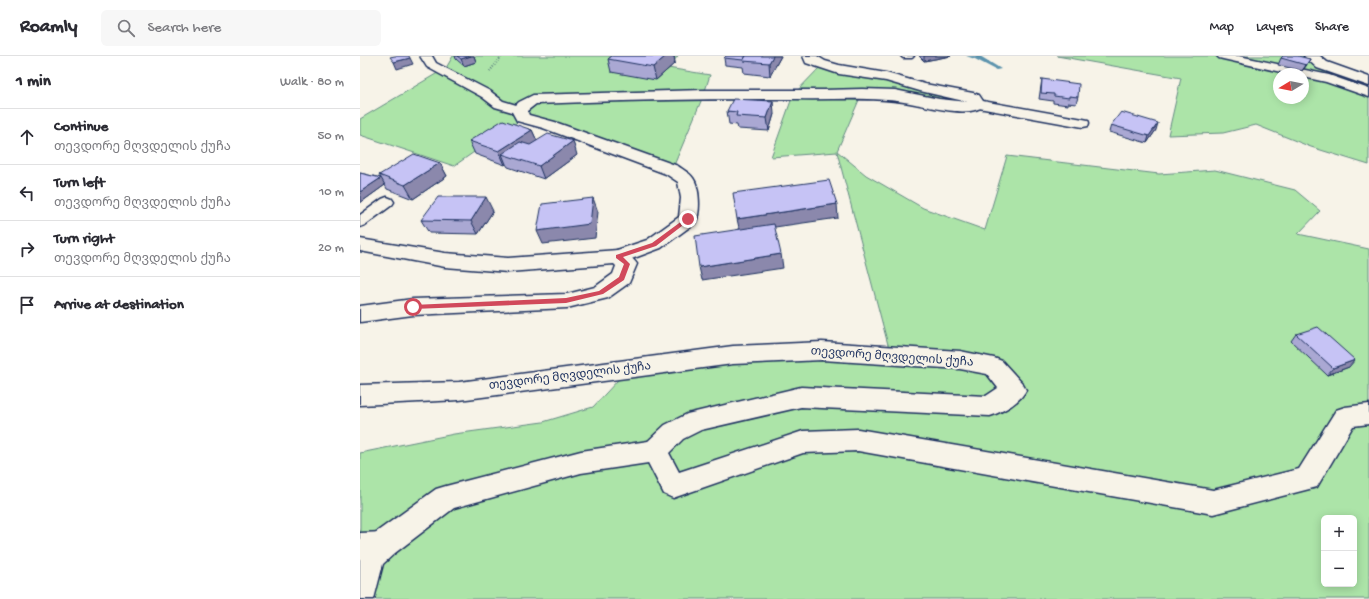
<!DOCTYPE html>
<html lang="en">
<head>
<meta charset="utf-8">
<style>
	body { margin:0; font-family:"Gochi Hand","Noto Sans Georgian",sans-serif; background:#f7f7f7; color:#2b2b33 }
	.controls { position:absolute; right:12px; bottom:12px; display:grid; overflow:hidden; border-radius:6px; box-shadow:0 2px 10px #0003 }
	.controls button { width:36px; height:36px; display:grid; place-items:center; padding:0; border:0; border-bottom:1px solid #e1e1e2; background:#fff; color:#2b2b33; font:20px sans-serif }
	.compass { position:absolute; left:913px; top:12px; width:36px; height:36px; border-radius:50%; background:#fff; box-shadow:0 2px 10px #0003; rotate:260deg }
	.stop { position:absolute; width:12px; height:12px; margin:-9px; border:3px solid #d1495b; border-radius:50%; background:#fff }
	.stop.end { background:#d1495b; border-color:#fff; box-shadow:0 1px 4px #0008 }
	.list { margin:0; padding:0; list-style:none }
	h2 { display:flex; justify-content:space-between; align-items:center; height:52px; margin:0; padding:0 16px; font-size:17px }
	h2 small { font-size:13px; font-weight:400; color:#7c7c81 }
	.list li { display:grid; grid-template-columns:26px 1fr auto; gap:12px; align-items:center; box-sizing:border-box; height:56px; padding:0 16px; border-top:1px solid #e1e1e2 }
	.list b { display:block; font-size:15px; white-space:nowrap }
	.list p { margin:0; font-size:13px; white-space:nowrap; color:#7c7c81 }
	.list em { font-size:13px; font-style:normal; color:#7c7c81 }
	.icon { flex:none; width:22px; height:22px; fill:none; stroke:currentColor; stroke-width:2; stroke-linecap:round; stroke-linejoin:round }
	.map { position:relative; flex:none; width:1009px; height:543px; overflow:hidden }
	header { display:flex; align-items:center; gap:24px; box-sizing:border-box; height:56px; padding:0 20px; background:#fff; border-bottom:1px solid #e1e1e2 }
	header strong { font-size:19px }
	nav { display:flex; gap:22px; margin-inline-start:auto; font-size:14px }
	.search { width:280px; height:36px; background:#f7f7f7; display:flex; align-items:center; gap:10px; box-sizing:border-box; padding:0 14px; border-radius:6px; color:#7c7c81; font-size:15px }
	main { display:flex }
	aside { flex:1; background:#fff }
	.map>svg:first-child { display:block }
	.green { fill:#ace4a8; stroke:#648a83; fill-rule:evenodd }
	.lines { fill:none; stroke-linecap:round; stroke-linejoin:round }
	.stream { fill:#5b93ad; fill-rule:evenodd }
	.service-casing { stroke:#1b2f5e; stroke-width:3 }
	.minor-casing { stroke:#1b2f5e; stroke-width:3 }
	.tertiary-casing { stroke:#1b2f5e; stroke-width:3 }
	.path { stroke:#1b2f5e; stroke-width:2; stroke-dasharray:0.5 2; stroke-linecap:butt }
	.service { fill:#f7f3e8; fill-rule:evenodd }
	.minor { fill:#f7f3e8; fill-rule:evenodd }
	.tertiary { fill:#f7f3e8; fill-rule:evenodd }
	.wall { fill:#aaa8d3; stroke:#1b2f5e }
	.shaded-wall { fill:#8b88ac; stroke:#1b2f5e }
	.building { fill:#c6c3f5; stroke:#1b2f5e }
	.route { fill:#d1495b }
	.labels { text-anchor:middle; dominant-baseline:central; stroke-width:4; stroke-linejoin:round; paint-order:stroke }
	.street-label { font-size:12px; fill:#1b2f5e; stroke:#f7f3e8 }
</style>
</head>
<body>
<header>
<strong>Roamly</strong>
<div class="search"><svg class="icon" aria-label="search" viewBox="0 0 24 24"><circle cx="10" cy="10" r="6"/><path d="M15 15l6 6"/></svg>Search here</div>
<nav><a>Map</a><a>Layers</a><a>Share</a></nav>
</header>
<main>
<aside>
<h2>1 min<small>Walk · 80 m</small></h2>
<ul class="list">
<li><svg class="icon" aria-label="ahead" viewBox="0 0 24 24"><path d="M12 20V5M6 11l6-6 6 6"/></svg><div><b>Continue</b><p>თევდორე მღვდელის ქუჩა</p></div><em>50 m</em></li>
<li><svg class="icon" aria-label="left" viewBox="0 0 24 24"><path d="M17 20v-9H6M10 6l-5 5 5 5"/></svg><div><b>Turn left</b><p>თევდორე მღვდელის ქუჩა</p></div><em>10 m</em></li>
<li><svg class="icon" aria-label="right" viewBox="0 0 24 24"><path d="M7 20v-9h11M14 6l5 5-5 5"/></svg><div><b>Turn right</b><p>თევდორე მღვდელის ქუჩა</p></div><em>20 m</em></li>
<li><svg class="icon" aria-label="arrive" viewBox="0 0 24 24"><path d="M6 21V4h12l-3 4 3 4H6"/></svg><div><b>Arrive at destination</b></div></li>
</ul>
</aside>
<div class="map">
<svg width="1009" height="543" viewBox="0 0 1009 543">
	<rect width="100%" height="100%" fill="#f7f3e8"/>
	<filter id="ink" filterUnits="userSpaceOnUse"><feTurbulence type="fractalNoise" baseFrequency=".025" numOctaves="2"/><feDisplacementMap in="SourceGraphic" scale="8" xChannelSelector="R" yChannelSelector="G"/><feConvolveMatrix kernelMatrix="1 2 1 2 8 2 1 2 1" color-interpolation-filters="sRGB"/></filter>
	<g filter="url(#ink)">
		<g class="green">
			<polygon points="93,0 318,0 308,12 350,19 344,38 312,114 163,62 94,110 0,79 0,63 86,12"/>
			<path d="M697 0H951L972 19 984 27 1009 37V109L951 91 896 69 863 77 808 79 821 22ZM919 18H943V42H919Z"/>
			<path d="M462 9 526 21 617 48 502 37 477 95 506 119 563 152 625 174 647 100 799 118 855 114 935 134 960 155 938 178 1009 193V543H0V397L94 378 183 366 233 351 271 310 531 300 477 96 411 101 433 39ZM964 462H994V528H964Z"/>
		</g>
		<g class="lines">
			<polygon class="stream" points="606,0 620,0 641,13 636,14 615,3"/>
			<defs>
				<g id="service">
					<polygon points="60,0 72,0 76,7 130,35 143,45 163,51 165,54 163,57 159,58 135,51 122,41 67,11"/>
					<polygon points="541,0 554,0 552,2 543,2"/>
					<polygon points="857,0 879,0 969,19 1009,33 1009,41 966,26 943,21 943,18 930,18 863,3 859,2"/>
					<polygon points="617,44 723,63 728,64 729,67 728,70 723,71 613,51 611,48 613,45"/>
					<polygon points="27,141 32,143 34,146 32,149 5,169 0,171 0,159 22,143"/>
					<polygon points="25,476 33,479 37,487 33,495 25,498 0,499 0,477"/>
				</g>
				<g id="minor">
					<path d="M443 0H457L465 5 479 9 526 17 565 28 613 37 619 39 625 48C614 63 570 51 555 48 516 40 477 44 437 43 350 43 263 44 176 48L167 55 169 59 195 66 318 110C323 114 330 117 333 122 340 131 341 158 335 167L301 192 258 208 251 206 248 201 251 196 287 184 319 161 321 142 318 126 306 118 183 72 157 65 151 54 159 46 173 39 344 34H464L502 33 535 34 579 43 608 46 560 35 526 25 479 18 446 7Z"/>
					<polygon points="295,384 304,387 308,395 304,403 295,406 221,417 94,452 35,497 23,508 14,543 0,543 0,491 15,477 76,433 86,430 221,395"/>
				</g>
				<g id="tertiary">
					<polygon points="944,0 960,0 967,6 1009,21 1009,30 957,12"/>
					<path d="M0 183 85 197 148 202 258 194C266 197 272 201 277 208L269 227 248 242 207 252 53 259 0 266V250L53 243 207 238 235 231 253 218 256 210 254 208 148 216 85 211 0 195Z"/>
					<path d="M462 286 600 295 634 302 642 305 662 327 666 334C660 346 643 356 630 360L441 351 341 374 323 383 309 397 319 416 443 375 498 373 853 434 939 413 976 354 985 351 1009 348V368L993 370 957 431 853 458 498 395 443 397 313 442 304 438 282 395 286 387 305 369 327 358 441 331 626 340 638 332 627 318 600 313 462 304 373 308 99 344 0 349V329L99 326 373 290Z"/>
				</g>
			</defs>
			<use href="#service" class="service-casing"/>
			<use href="#minor" class="minor-casing"/>
			<use href="#tertiary" class="tertiary-casing"/>
			<polyline class="path" points="130,15 142,0"/>
			<use href="#service" class="service"/>
			<use href="#minor" class="minor"/>
			<use href="#tertiary" class="tertiary"/>
		</g>
		<g class="wall">
			<polygon points="95,0 114,0 116,6 104,10 96,3"/>
			<polygon points="252,0 314,0 315,7 296,24 251,16 248,3"/>
			<polygon points="366,0 421,0 410,20 384,17 383,11 365,9 364,2"/>
			<polygon points="559,0 591,0 564,5"/>
			<polygon points="921,2 950,3 946,10 942,15 918,9"/>
			<polygon points="682,23 718,41 716,48 708,47 708,49 693,47 693,45 679,43"/>
			<polygon points="367,55 414,58 409,75 378,73 377,69 369,68"/>
			<polygon points="751,69 796,74 787,87 749,76"/>
			<polygon points="172,74 177,85 217,99 184,123 148,111 146,108 145,109 115,98 109,85"/>
			<polygon points="80,107 87,120 53,143 27,133 25,129 0,147 0,117 21,122 19,119"/>
			<polygon points="133,155 118,178 69,177 61,164"/>
			<polygon points="936,278 989,311 967,319 931,285"/>
		</g>
		<g class="shaded-wall">
			<polygon points="111,0 114,0 116,6 104,10 101,3"/>
			<polygon points="306,0 314,0 315,7 296,24 293,11"/>
			<polygon points="413,0 421,0 410,20 409,7"/>
			<polygon points="564,0 591,0 564,5"/>
			<polygon points="50,2 53,8 37,13 34,6"/>
			<polygon points="950,3 946,10 942,15"/>
			<polygon points="413,45 414,58 409,75 407,62"/>
			<polygon points="798,67 796,74 787,87 789,80"/>
			<polygon points="172,74 178,87 142,98 146,108 145,109 139,95"/>
			<polygon points="213,85 217,99 184,123 179,110"/>
			<polygon points="80,107 87,120 53,143 45,129"/>
			<polygon points="21,122 25,129 0,147 0,136"/>
			<polygon points="126,141 133,155 118,178 111,165"/>
			<polygon points="233,142 238,156 235,182 183,188 177,175"/>
			<polygon points="477,148 478,162 380,176 377,163"/>
			<polygon points="421,198 423,212 342,224 339,211"/>
			<polygon points="995,304 989,311 967,319 973,312"/>
		</g>
		<g class="building">
			<polygon points="35,0 49,0 50,2 34,6 30,1"/>
			<polygon points="97,0 111,0 101,3"/>
			<polygon points="252,0 306,0 293,11 248,3"/>
			<polygon points="366,0 386,0 383,4 364,2"/>
			<polygon points="386,0 413,0 409,7 383,5"/>
			<polygon points="923,0 938,0 950,3 946,9 921,2"/>
			<polygon points="682,23 719,28 718,41 709,40 709,42 694,40 694,38 681,37"/>
			<polygon points="373,43 413,45 407,62 376,60 377,56 367,55"/>
			<polygon points="761,56 798,67 789,80 751,69"/>
			<polygon points="143,64 172,74 139,95 109,85"/>
			<polygon points="188,78 213,85 179,110 142,98 160,86 170,89"/>
			<polygon points="54,98 80,107 45,129 19,119"/>
			<polygon points="0,117 21,122 0,136"/>
			<polygon points="469,124 477,148 377,163 373,137"/>
			<polygon points="78,141 126,141 111,165 61,164"/>
			<polygon points="233,142 230,168 177,175 182,148"/>
			<polygon points="414,168 421,198 339,211 335,180"/>
			<polygon points="958,271 995,304 973,312 936,278"/>
		</g>
	</g>
	<polygon class="route" points="326,162 331,163 296,190 263,201 270,208 264,224 243,238 206,247 53,253 49,251 53,249 206,242 239,235 259,221 264,208 256,202 256,199 292,187"/>
	<g class="labels">
		<g class="street-label">
			<text transform="translate(532 302) rotate(4)">თევდორე მღვდელის ქუჩა</text>
			<text transform="translate(210 321) rotate(-7)">თევდორე მღვდელის ქუჩა</text>
		</g>
	</g>
</svg>
<div class="controls">
<button>+</button>
<button>−</button>
</div>
<svg class="compass" viewBox="-18 -18 36 36"><path d="M0-13l5 13h-10z" fill="#e53935"/><path d="M0 13l5-13h-10z" fill="#7c7c81"/></svg>
<div class="stop" style="left:53px;top:251px"></div>
<div class="stop end" style="left:328px;top:163px"></div>
</div>
</main>
</body>
</html>
